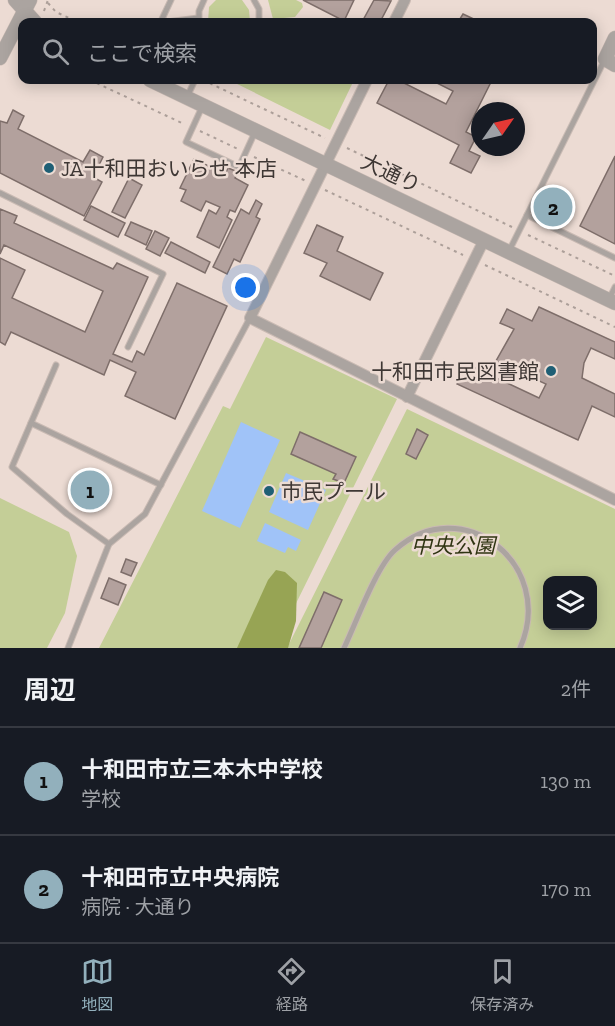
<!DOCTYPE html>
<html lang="ja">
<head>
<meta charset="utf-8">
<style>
	body { margin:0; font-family:"Zilla Slab","Noto Sans JP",serif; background:#242831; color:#f1f3f6 }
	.controls { position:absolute; right:18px; bottom:18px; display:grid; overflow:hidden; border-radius:12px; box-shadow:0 3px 15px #0003 }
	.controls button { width:54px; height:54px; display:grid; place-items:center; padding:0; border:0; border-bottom:2px solid #363941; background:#171b24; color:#f1f3f6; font:30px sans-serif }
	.compass { position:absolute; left:471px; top:102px; width:54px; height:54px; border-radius:50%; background:#171b24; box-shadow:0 3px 15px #0003; rotate:56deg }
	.you { position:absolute; left:246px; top:288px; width:21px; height:21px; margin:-15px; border:4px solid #fff; border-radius:50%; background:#1a73e8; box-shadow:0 0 0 9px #1a73e833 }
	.badge { display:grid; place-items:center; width:39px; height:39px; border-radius:50%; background:#92b0bc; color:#111; font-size:20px; font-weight:700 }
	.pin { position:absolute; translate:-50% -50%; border:3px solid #fff; box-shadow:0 2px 6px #0006 }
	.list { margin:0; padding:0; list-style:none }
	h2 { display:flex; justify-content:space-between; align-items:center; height:78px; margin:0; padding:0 24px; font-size:26px }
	h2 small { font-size:20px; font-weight:400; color:#9ea1a6 }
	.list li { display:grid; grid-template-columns:39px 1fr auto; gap:18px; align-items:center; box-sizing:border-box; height:108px; padding:0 24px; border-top:2px solid #363941 }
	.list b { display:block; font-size:22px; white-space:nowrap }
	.list p { margin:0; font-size:20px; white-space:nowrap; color:#9ea1a6 }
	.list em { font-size:20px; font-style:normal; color:#9ea1a6 }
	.icon { flex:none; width:33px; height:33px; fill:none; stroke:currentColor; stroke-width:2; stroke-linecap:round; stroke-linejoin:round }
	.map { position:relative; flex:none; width:615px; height:648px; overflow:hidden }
	.search { position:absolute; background:#171b24; box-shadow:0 3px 15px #0003; left:18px; right:18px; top:18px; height:66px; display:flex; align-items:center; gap:15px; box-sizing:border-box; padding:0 21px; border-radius:12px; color:#9ea1a6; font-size:22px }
	.sheet { height:294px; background:#171b24 }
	nav { display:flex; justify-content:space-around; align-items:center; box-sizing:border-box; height:84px; border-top:2px solid #363941; background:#171b24; font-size:16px; color:#9ea1a6 }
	nav a { display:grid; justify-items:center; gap:3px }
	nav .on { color:#92b0bc }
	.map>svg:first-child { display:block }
	.green { fill:#c4ce97; fill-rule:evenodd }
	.forest { fill:#97a454 }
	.water { fill:#a0c3f8 }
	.building { fill:#b3a19d; stroke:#7e6e6a; stroke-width:1.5 }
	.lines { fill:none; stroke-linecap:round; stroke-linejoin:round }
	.service-casing { stroke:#c9bab3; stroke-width:7 }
	.minor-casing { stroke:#c9bab3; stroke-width:12 }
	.tertiary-casing { stroke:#c9bab3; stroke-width:15 }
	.path { stroke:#ac9f99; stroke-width:2; stroke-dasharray:3 4.5; stroke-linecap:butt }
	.service { stroke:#aba4a0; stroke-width:5 }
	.minor { stroke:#aba4a0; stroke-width:10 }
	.tertiary { stroke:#aba4a0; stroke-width:14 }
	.poi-dot { fill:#1f5f75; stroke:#ecdbd3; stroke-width:2 }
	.labels { text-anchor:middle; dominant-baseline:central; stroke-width:5; stroke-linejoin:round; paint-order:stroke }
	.poi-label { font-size:21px; fill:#3e3734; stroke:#ecdbd3; text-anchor:start }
	.street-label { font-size:21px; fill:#3e3734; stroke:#ecdbd3 }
	.park-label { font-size:21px; font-style:italic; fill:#2f3412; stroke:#ecdbd3 }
</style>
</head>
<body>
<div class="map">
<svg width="615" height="648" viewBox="0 0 615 648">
	<rect width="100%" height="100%" fill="#ecdbd3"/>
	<g class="green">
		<polygon points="216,0 242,0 249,10 250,22 208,22 209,7"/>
		<polygon points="268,0 296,0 302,3 303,7 295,17 273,19"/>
		<polygon points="229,80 354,80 330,130"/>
		<polygon points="266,337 397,399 274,648 99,648 223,406 230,409"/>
		<path d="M407 409 615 509V648H287ZM548 580H592V626H548Z"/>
		<polygon points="0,498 69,532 77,556 65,613 47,648 0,648"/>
	</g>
	<polygon class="forest" points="276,570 285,572 297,583 296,621 288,648 237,648 268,580"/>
	<g class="water">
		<polygon points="241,422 280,440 240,528 202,511"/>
		<polygon points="286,473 326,490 308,530 269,512"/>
		<polygon points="265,523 301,540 296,551 288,547 285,553 257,541"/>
	</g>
	<g class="building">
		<polygon points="303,0 354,0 344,21"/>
		<polygon points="374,0 391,1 380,22 362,22"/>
		<polygon points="463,14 480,22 458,22"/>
		<polygon points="389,80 398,80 446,104 453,91 431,80 492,80 466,132 476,137 469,151 480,156 471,173 450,163 459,145 377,103"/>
		<polygon points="13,110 24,116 18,129 83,162 90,150 103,157 93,177 102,182 84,216 0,173 0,121 7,123"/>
		<polygon points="615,156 615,244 580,226"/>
		<polygon points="194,159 225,174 228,168 238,172 235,178 248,185 235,212 230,210 227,217 232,220 219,248 197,237 209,210 216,214 220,207 206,201 201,211 181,201 186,190 180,188"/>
		<polygon points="129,178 142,185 125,218 112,212"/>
		<polygon points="256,200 262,204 256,217 260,219 240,262 234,259 227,274 213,267 241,209 249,214"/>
		<polygon points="91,206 125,223 118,237 84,220"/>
		<polygon points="0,209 17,216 14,223 113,269 117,263 148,277 113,354 132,362 137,351 144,355 177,283 227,306 175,419 125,396 136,372 110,360 104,375 11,332 5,345 0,342 0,258 25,270 12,298 85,332 103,291 4,245 0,254"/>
		<polygon points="131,222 152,231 146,245 125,235"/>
		<polygon points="317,225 343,237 337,251 383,273 370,300 320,276 327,263 304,253"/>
		<polygon points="155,231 169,238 160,256 146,249"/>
		<polygon points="171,242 210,262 205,273 165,253"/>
		<polygon points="539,307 615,342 615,359 591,348 584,363 582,378 615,394 615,417 592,406 578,440 457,384 467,364 539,398 546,384 496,361 514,329 500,323 507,309 532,321"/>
		<polygon points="417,429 428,435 416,459 406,454"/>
		<polygon points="300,432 356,457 344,483 333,479 336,474 291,454"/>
		<polygon points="126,559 137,563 131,576 121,572"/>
		<polygon points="109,578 126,585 118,605 101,598"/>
		<polygon points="324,592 342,600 321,648 299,648"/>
	</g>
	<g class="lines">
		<defs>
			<g id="service">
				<polyline points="171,0 162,19 167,22 198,18"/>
				<polyline points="254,0 259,9 259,22"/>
				<polyline points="199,22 199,11 204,0"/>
				<polyline points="187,97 195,80"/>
				<polyline points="202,107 186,142 239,167 255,132"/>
				<polyline points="0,193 163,274 128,347"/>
				<polyline points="527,215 615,258"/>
				<polyline points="509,251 605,59"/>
				<polyline points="609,299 615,287"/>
				<polyline points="56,365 12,467 67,514 109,544"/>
				<polyline points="31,423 161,485"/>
				<polyline points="68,648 109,544 145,514 250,318"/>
				<path d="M344 648C356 623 376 567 395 550 461 490 557 564 520 648"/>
			</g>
			<g id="minor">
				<polyline points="394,22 405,0"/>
				<polyline points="367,80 250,318 615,500"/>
				<polyline points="407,397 484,240"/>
			</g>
			<g id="tertiary">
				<polyline points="15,0 35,22"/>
				<polyline points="615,38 605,59 615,65"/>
				<polyline points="0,58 30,0"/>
				<polyline points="150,80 615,303"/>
			</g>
		</defs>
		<use href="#service" class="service-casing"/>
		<use href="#minor" class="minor-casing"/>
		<use href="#tertiary" class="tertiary-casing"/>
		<g class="path">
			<polyline points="48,3 56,12 78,22"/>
			<polyline points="44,11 48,0"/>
			<polyline points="90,80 184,124"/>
			<polyline points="203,80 325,138"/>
			<polyline points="200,131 238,149"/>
			<polyline points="347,148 512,227"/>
			<polyline points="254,157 306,181"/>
			<polyline points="325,190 463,255"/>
			<polyline points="528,235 615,276"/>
			<polyline points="485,265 615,327"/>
		</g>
		<use href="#service" class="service"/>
		<use href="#minor" class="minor"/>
		<use href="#tertiary" class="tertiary"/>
	</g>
	<g class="poi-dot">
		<circle cx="49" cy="168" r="6"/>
		<circle cx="551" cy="371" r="6"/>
		<circle cx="269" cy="491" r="6"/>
	</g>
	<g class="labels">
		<g class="poi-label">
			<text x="61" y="168">JA十和田おいらせ 本店</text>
			<text x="539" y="371" text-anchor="end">十和田市民図書館</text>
			<text x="281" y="491">市民プール</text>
		</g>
		<g class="street-label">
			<text transform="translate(391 173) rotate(25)">大通り</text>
		</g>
		<g class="park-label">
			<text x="453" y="545">中央公園</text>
		</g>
	</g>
</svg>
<div class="controls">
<button><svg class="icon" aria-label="layers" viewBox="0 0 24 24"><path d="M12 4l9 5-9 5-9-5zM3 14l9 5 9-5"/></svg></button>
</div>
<svg class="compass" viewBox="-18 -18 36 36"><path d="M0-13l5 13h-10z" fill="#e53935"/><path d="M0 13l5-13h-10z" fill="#9ea1a6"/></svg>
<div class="you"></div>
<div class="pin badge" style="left:90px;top:490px">1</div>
<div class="pin badge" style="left:553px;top:207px">2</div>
<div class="search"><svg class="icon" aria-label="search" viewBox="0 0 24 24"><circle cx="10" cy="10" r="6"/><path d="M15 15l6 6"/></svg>ここで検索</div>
</div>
<section class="sheet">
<h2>周辺<small>2件</small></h2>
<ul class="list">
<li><span class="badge">1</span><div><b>十和田市立三本木中学校</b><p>学校</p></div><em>130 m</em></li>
<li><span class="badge">2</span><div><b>十和田市立中央病院</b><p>病院 · 大通り</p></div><em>170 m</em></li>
</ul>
</section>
<nav>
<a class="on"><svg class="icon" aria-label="map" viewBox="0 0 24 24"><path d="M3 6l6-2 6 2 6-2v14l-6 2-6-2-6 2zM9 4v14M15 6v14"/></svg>地図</a>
<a><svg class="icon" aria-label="directions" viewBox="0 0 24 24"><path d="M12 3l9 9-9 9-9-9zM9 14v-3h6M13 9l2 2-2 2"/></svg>経路</a>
<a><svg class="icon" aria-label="saved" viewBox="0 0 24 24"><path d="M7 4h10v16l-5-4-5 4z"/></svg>保存済み</a>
</nav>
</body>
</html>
